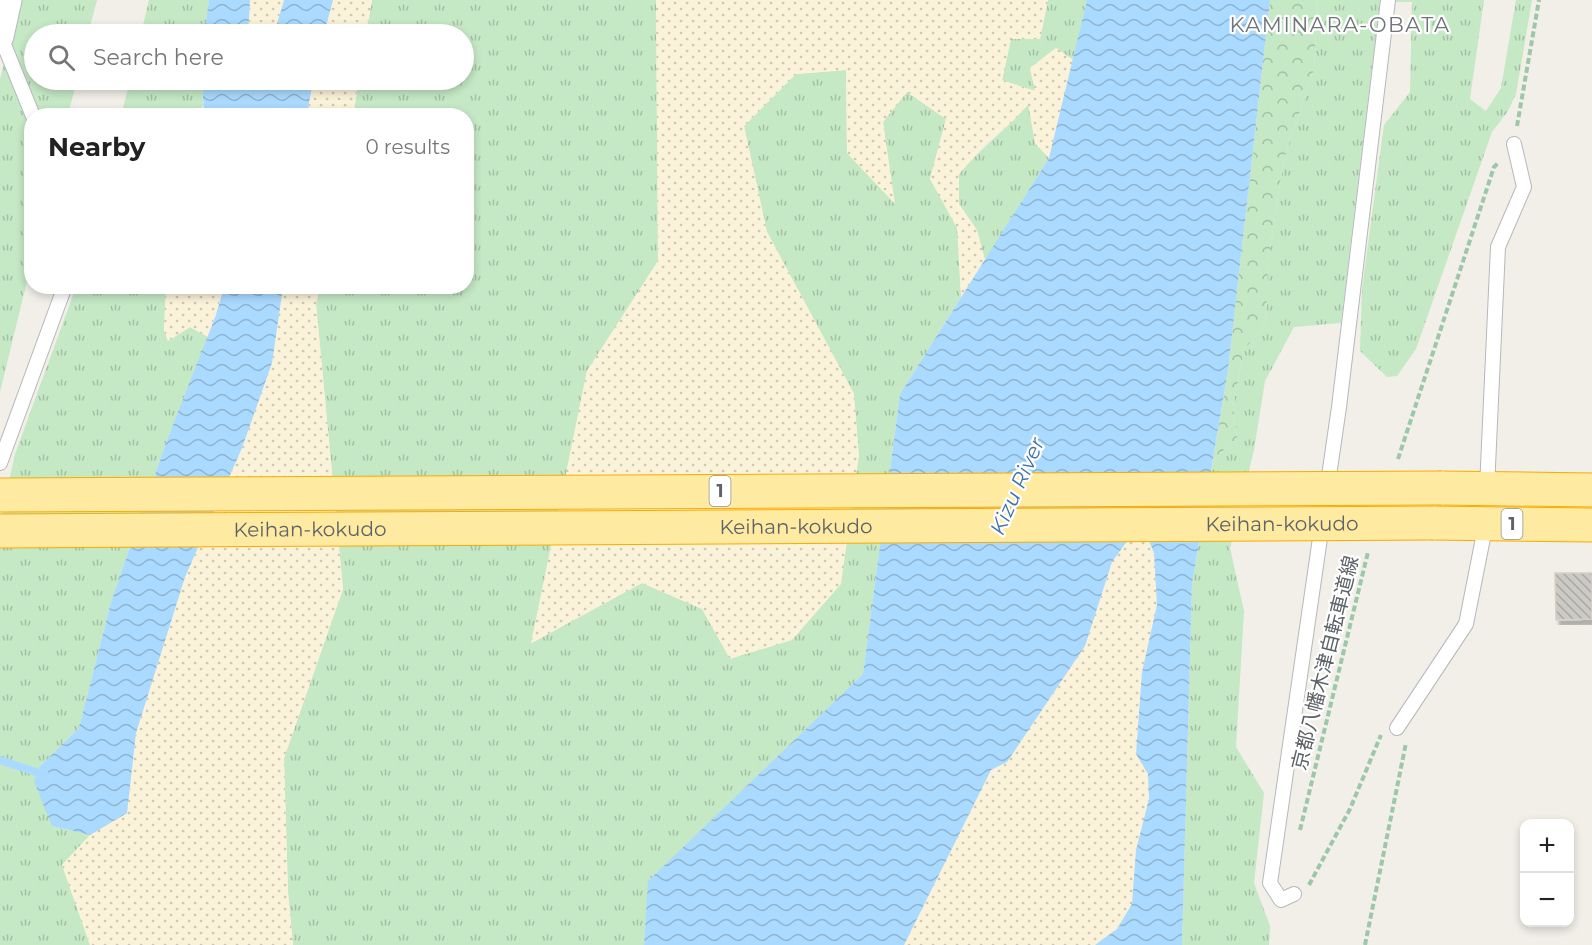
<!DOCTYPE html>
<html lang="en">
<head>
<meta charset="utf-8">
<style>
	body { margin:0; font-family:Montserrat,"Noto Sans JP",sans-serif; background:#f6f6f6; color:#222 }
	.controls { position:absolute; right:18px; bottom:18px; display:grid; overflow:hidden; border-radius:12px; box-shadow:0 3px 9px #0003 }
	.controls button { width:54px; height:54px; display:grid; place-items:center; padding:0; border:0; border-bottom:2px solid #e0e0e0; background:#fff; color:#222; font:30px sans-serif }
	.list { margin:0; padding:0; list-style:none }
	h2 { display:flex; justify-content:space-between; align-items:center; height:78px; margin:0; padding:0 24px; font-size:26px }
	h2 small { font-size:20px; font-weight:400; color:#767676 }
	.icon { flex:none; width:33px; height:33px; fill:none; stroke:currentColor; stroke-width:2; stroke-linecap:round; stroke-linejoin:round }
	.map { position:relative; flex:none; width:1592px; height:945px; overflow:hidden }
	.search { position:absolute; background:#fff; box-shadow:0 3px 9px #0003; left:24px; top:24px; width:450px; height:66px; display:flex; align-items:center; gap:15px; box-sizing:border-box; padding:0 21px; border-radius:33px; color:#767676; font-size:22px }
	.panel { position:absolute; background:#fff; box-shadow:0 3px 9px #0003; left:24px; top:108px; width:450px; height:186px; border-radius:24px }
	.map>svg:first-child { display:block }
	.grass { fill:url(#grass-tufts) }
	.forest { fill:url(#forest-crowns) }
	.sand { fill:url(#sand-dots) }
	.water { fill:url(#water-waves) }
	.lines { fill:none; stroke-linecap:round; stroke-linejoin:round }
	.stream { stroke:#aadaff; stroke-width:8 }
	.building { fill:url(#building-back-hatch); stroke:#d6d1c6; stroke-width:1.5; filter:url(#shadow) }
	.service-casing { stroke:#b5b8bc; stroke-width:16 }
	.minor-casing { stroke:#b5b8bc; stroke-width:29 }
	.trunk-casing { stroke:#f9ab00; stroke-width:35 }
	.path { stroke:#9cc7a9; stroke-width:4; stroke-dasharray:6 3; stroke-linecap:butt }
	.service { stroke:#fff; stroke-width:14 }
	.minor { stroke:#fff; stroke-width:27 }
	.trunk { stroke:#feeaa1; stroke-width:33 }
	.trunk-bridge-casing { stroke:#f9ab00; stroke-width:35; stroke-linecap:butt }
	.trunk-bridge { stroke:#feeaa1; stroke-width:33 }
	.labels { text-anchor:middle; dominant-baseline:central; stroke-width:4.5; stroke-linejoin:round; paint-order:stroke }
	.shield { fill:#fff; stroke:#8f9295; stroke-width:1.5 }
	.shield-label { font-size:18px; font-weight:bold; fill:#5f6368 }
	.street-label { font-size:20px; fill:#5f6368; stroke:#fff }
	.neighbourhood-label { font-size:21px; letter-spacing:1.5px; fill:#70757a; stroke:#fff }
	.water-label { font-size:21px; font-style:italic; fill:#4174aa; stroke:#fff }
</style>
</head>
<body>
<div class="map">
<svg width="1592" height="945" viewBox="0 0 1592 945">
	<defs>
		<pattern id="grass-tufts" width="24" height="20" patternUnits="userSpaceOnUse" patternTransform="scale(1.5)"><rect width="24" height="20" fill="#c5e8c5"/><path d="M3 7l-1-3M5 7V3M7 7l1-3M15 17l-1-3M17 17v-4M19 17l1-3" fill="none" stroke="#a3c0a4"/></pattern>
		<pattern id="forest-crowns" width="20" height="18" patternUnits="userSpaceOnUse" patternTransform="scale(1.5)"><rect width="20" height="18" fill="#c5e8c5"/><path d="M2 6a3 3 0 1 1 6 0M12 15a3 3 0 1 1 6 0" fill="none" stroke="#a3c0a4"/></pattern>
		<pattern id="sand-dots" width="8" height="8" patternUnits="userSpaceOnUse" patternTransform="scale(1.5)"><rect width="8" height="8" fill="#fbf3d9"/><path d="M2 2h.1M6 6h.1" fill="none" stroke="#cec8b4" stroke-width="1.8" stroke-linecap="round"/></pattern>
		<pattern id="water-waves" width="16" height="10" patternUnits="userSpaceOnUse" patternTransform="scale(1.5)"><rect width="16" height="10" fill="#aadaff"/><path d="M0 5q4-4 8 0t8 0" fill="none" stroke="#8eb4d2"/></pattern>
		<pattern id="building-back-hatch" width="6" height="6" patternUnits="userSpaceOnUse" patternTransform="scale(1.5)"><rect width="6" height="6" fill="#cccac5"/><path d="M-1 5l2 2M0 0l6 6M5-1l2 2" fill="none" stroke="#a9a8a4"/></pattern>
		<filter id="shadow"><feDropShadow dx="3.5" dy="6" stdDeviation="1.5" flood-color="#0004"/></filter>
	</defs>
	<rect width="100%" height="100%" fill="#f1efe8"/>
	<g class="grass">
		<polygon points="21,0 97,0 88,34 34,34 34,80 77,80 68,115 32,116 31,265 0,392 0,79"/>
		<polygon points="149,0 209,0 204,34 141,34"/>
		<polygon points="372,0 656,0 658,261 587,371 532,643 642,583 702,609 730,658 854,394 767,232 744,126 796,74 846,70 847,153 894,202 883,122 907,92 946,119 930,179 958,228 961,297 900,394 863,674 649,881 644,945 293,945 288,892 284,758 343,589 316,304 320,287 466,286 466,116 353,115 359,80 464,80 464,34 366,34"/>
		<polygon points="1048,0 1087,0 1073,60 1056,48 1030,68 1035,91 1002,81 1011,39 1040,39"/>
		<polygon points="1318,0 1380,0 1341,323 1294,327 1265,381 1254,450 1230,548 1244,611 1236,747 1264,793 1254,883 1270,926 1269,945 1182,945 1192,584 1213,460 1237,438 1233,407 1244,350 1266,323 1268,261 1284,159 1314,69"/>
		<polygon points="1396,0 1484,0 1470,99 1486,111 1501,88 1516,0 1532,0 1516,94 1508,111 1492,132 1416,349 1397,376 1387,377 1360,351 1362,289 1384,125 1410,92 1412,2 1396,2"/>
		<polygon points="130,80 202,80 203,105 196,115 121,116"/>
		<path d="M1029 104 1035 143 1049 158 985 260 977 230 959 204V174C981 148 1006 129 1029 104Z"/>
		<polygon points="76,287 166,287 164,330 168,341 190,327 208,337 167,440 111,602 79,728 40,766 52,826 90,835 62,865 90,945 0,945 0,522 15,454"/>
	</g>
	<polygon class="forest" points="1270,0 1318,0 1314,69 1284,159 1268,261 1266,323 1244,350 1233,407 1237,438 1213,460 1228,370"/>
	<g class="sand">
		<polygon points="250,0 284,0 274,34 248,34"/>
		<polygon points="333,0 372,0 366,34 324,34"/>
		<polygon points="656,0 1048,0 1040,39 1011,39 1002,80 1035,91 1030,68 1056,48 1073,60 1049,158 1035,143 1028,104 1012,122 986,143 959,174 959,204 977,231 985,260 961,297 957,228 930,179 946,119 907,92 883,122 895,204 847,153 846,70 796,74 744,126 767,232 854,394 859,455 841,584 792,640 730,659 702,609 642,583 531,643 587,371 658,261"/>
		<polygon points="313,80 359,80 353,115 307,115"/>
		<polygon points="166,287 224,287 208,337 190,327 168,341 164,330"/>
		<polygon points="283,287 320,287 316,304 343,589 284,758 288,892 293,945 90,945 62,865 90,835 127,813 136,733 185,577 242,448 272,363"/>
		<polygon points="1142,521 1154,553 1157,605 1142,672 1136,754 1148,774 1149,799 1136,850 1132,904 1117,929 1095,945 904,945 991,770 1007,762 1085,646 1112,562"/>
	</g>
	<g class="water">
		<polygon points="209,0 250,0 248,34 204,34"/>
		<polygon points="284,0 333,0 324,34 274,34"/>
		<polygon points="1087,0 1270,0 1228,370 1192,584 1182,945 1095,945 1117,929 1132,904 1136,850 1149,799 1148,774 1136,754 1142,672 1157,605 1154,553 1141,522 1112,562 1085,646 1007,762 991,770 904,945 644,945 648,881 863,674 900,394 1049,158"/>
		<polygon points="202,80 313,80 307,115 204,115"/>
		<polygon points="224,287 283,287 272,363 242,448 185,577 136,733 127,813 90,835 52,826 34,781 40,766 79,728 111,602 167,440 216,315"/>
	</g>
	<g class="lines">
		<polyline class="stream" points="0,760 45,775"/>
	</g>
	<polygon class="building" points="1555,573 1592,573 1592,619 1556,620"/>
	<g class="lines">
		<defs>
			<g id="service">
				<polyline points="0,35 33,116"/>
				<polyline points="0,463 65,286"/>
				<polyline points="1487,488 1498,247 1524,187 1514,144"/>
				<polyline points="1397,728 1466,624 1486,523"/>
				<polyline points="1294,894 1281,900 1270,883 1339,407 1388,0"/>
			</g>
			<polyline id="minor" points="0,36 8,0"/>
			<g id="trunk">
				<polyline points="1441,488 1592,490"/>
				<polyline points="1433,523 1592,525"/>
			</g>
		</defs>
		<use href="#service" class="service-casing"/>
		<use href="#minor" class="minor-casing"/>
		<use href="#trunk" class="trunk-casing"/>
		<g class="path">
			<polyline points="1517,126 1539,0"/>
			<polyline points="1398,459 1494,167 1498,163"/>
			<polyline points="1300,830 1368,552"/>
			<polyline points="1309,885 1350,809 1381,735"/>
			<polyline points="1365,945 1406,743"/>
		</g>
		<use href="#service" class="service"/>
		<use href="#minor" class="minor"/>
		<use href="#trunk" class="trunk"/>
		<defs>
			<g id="trunk-bridge">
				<polyline points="0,495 1441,488"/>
				<path id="s1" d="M0 531 1433 523"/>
			</g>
		</defs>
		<use href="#trunk-bridge" class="trunk-bridge-casing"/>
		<use href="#trunk-bridge" class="trunk-bridge"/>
	</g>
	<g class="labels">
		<g class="shield">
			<rect x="709.5" y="476" width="21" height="30" rx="4.5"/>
			<rect x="1501.5" y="509" width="21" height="30" rx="4.5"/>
		</g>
		<g class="shield-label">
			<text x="720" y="491">1</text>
			<text x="1512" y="524">1</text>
		</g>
		<g class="street-label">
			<text stroke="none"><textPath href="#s1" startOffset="1282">Keihan-kokudo</textPath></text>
			<text stroke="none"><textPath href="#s1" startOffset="796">Keihan-kokudo</textPath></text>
			<text stroke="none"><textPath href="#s1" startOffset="310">Keihan-kokudo</textPath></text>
			<text transform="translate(1325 663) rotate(-76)">京都八幡木津自転車道線</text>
		</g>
		<g class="neighbourhood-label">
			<text x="1340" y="24">KAMINARA-OBATA</text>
		</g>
		<g class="water-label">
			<text transform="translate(1017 486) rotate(-66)">Kizu River</text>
		</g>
	</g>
</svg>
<div class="controls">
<button>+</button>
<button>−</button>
</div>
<div class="search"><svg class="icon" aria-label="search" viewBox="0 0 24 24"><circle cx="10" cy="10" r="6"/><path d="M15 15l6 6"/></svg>Search here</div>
<section class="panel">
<h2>Nearby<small>0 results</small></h2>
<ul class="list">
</ul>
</section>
</div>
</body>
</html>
